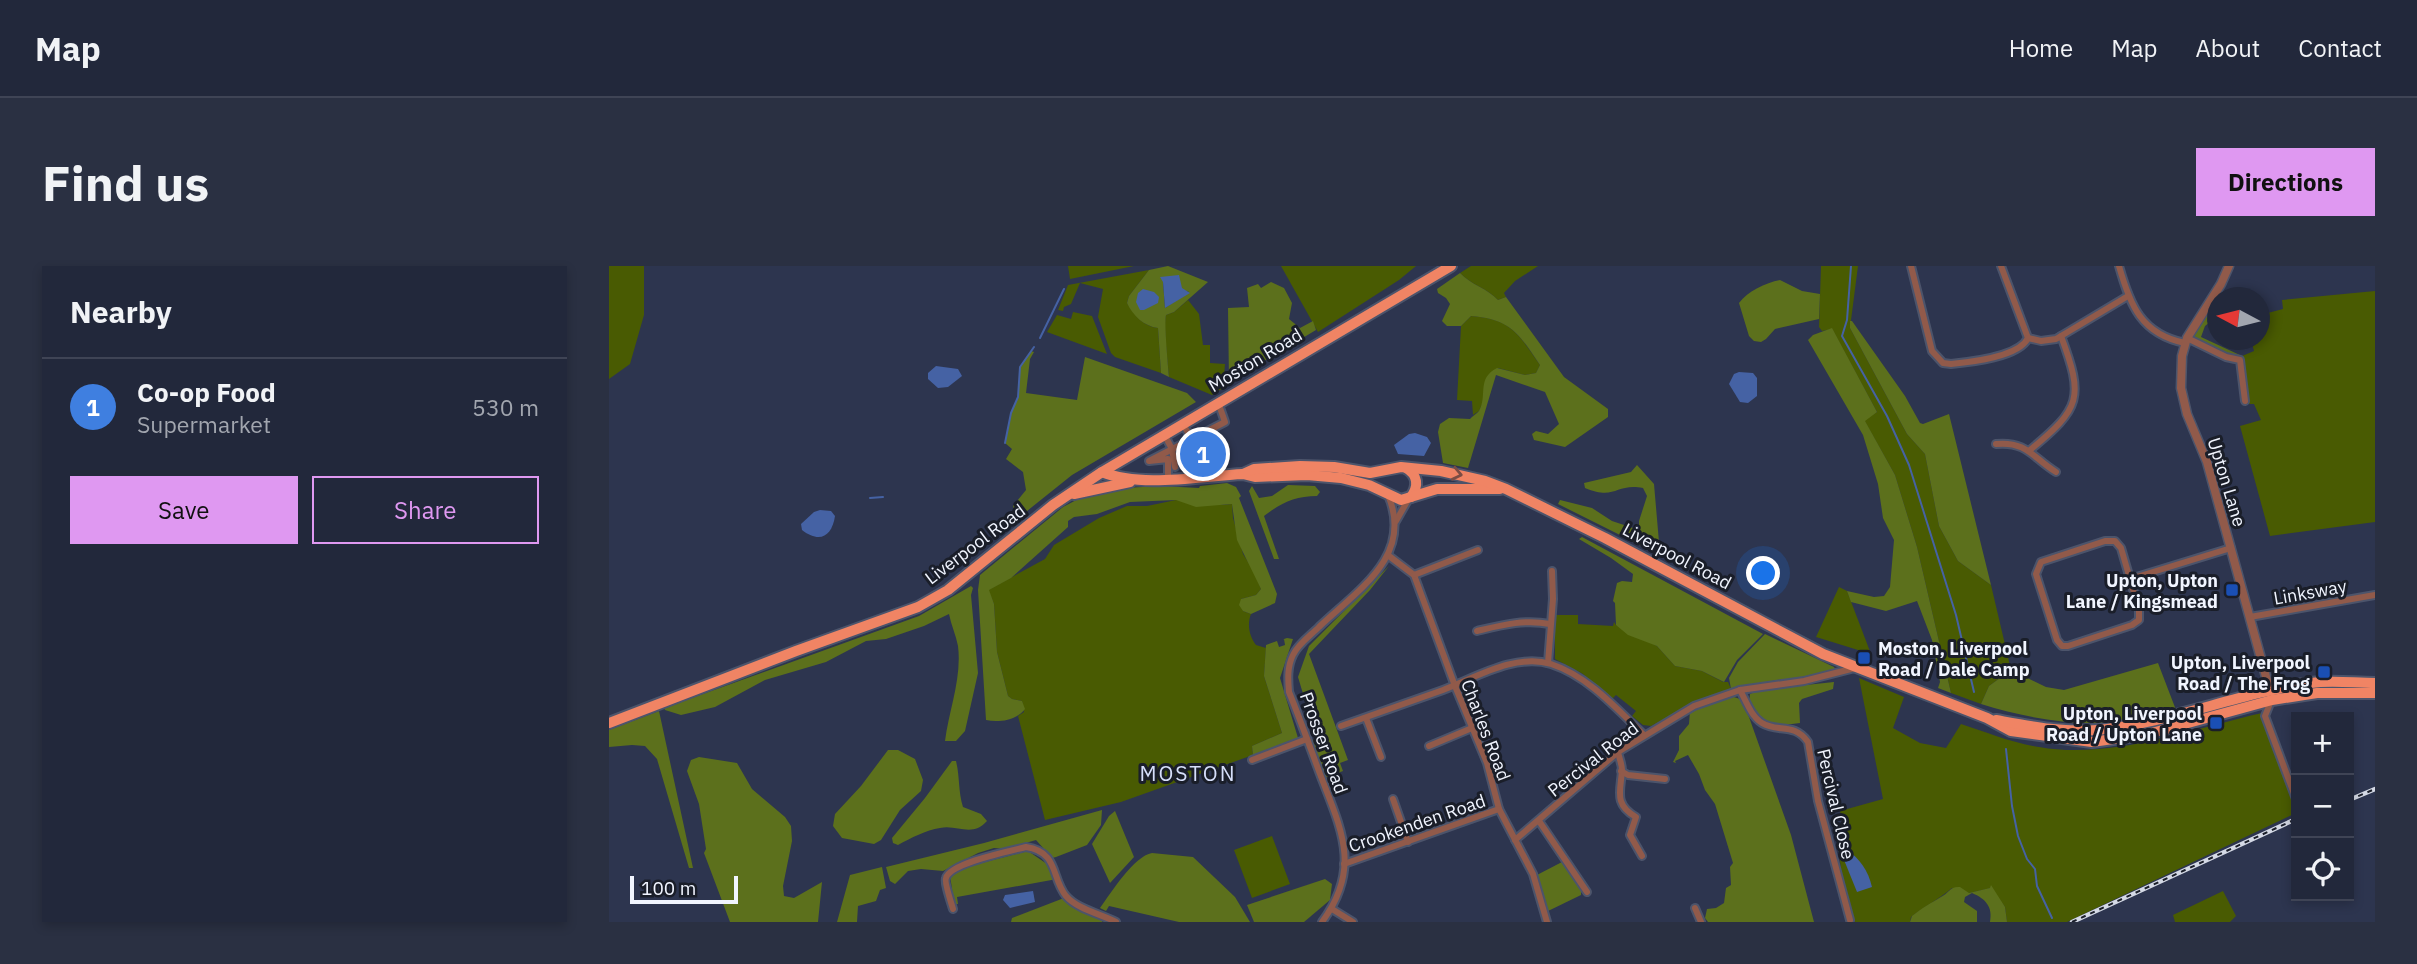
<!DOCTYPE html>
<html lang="en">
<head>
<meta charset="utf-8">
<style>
	body { margin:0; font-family:"IBM Plex Sans",sans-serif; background:#2a3042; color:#f1f3f6 }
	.controls { position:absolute; right:21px; bottom:21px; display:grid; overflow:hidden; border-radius:0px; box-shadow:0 4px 10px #0003 }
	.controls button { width:63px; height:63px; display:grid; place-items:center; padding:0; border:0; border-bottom:2px solid #3f4455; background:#22283b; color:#f1f3f6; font:35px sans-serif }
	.compass { position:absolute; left:1598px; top:21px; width:63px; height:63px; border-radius:50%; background:#22283b; box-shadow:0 4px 10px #0003; rotate:277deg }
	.scale { position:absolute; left:21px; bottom:18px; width:108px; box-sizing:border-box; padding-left:7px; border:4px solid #f1f5ff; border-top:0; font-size:19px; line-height:24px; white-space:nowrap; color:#f1f5ff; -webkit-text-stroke:5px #1a1e29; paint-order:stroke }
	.you { position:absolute; left:1155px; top:308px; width:24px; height:24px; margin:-18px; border:5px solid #fff; border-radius:50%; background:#1a73e8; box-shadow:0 0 0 10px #1a73e833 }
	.badge { display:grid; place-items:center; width:46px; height:46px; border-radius:50%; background:#df98f1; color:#fff; font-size:23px; font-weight:700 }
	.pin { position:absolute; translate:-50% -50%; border:4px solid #fff; box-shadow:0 2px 7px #0006 }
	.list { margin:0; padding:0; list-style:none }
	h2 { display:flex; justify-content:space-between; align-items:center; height:91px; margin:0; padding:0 28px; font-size:30px }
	h2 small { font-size:23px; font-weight:400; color:#a2a6af }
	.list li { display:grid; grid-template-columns:46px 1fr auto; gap:21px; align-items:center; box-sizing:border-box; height:98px; padding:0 28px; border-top:2px solid #3f4455 }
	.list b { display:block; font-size:26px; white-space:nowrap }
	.list p { margin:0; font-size:23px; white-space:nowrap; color:#a2a6af }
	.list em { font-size:23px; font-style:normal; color:#a2a6af }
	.actions { display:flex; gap:14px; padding:21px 28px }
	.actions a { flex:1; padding:16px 0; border:2px solid #df98f1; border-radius:0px; text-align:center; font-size:24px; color:#df98f1 }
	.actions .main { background:#df98f1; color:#111 }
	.icon { flex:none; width:38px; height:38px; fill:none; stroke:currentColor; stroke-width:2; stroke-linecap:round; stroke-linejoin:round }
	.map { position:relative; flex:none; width:1766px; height:656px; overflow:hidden; border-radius:0px }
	header { display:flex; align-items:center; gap:42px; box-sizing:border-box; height:98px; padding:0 35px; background:#22283b; border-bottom:2px solid #3f4455 }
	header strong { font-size:33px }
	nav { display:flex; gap:38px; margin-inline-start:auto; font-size:24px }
	.intro { display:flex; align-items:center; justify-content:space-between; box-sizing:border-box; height:168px; padding:0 42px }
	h1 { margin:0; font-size:49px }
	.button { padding:18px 32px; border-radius:0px; background:#df98f1; color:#111; font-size:24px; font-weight:700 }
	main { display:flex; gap:42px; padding:0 42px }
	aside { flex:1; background:#22283b; border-radius:0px; box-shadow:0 4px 10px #0003 }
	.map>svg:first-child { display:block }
	.green { fill:#495b02 }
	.forest { fill:#5c701c; fill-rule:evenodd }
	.water { fill:#4562a4 }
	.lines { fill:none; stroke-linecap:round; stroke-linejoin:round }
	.stream { stroke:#4562a4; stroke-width:2 }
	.minor-casing { stroke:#4c546b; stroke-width:10 }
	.tertiary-casing { stroke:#4c546b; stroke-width:11 }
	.trunk-casing { stroke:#4c546b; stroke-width:14 }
	.minor { stroke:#915a4a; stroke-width:6 }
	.tertiary { stroke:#915a4a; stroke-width:8 }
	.trunk { stroke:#f08464; stroke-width:10 }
	.rail-casing { stroke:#d4d9e5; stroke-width:4.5 }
	.rail { stroke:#1a1e29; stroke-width:2; stroke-dasharray:5; stroke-linecap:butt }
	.oneway { stroke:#7a4c44 }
	.transit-dot { fill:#1a4fb4; stroke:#1a1e29; stroke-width:2.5 }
	.labels { text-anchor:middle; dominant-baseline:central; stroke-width:6; stroke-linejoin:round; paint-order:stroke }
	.street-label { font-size:18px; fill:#f1f5ff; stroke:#1a1e29 }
	.poi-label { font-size:18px; font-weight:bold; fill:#f1f5ff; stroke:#1a1e29; text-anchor:end }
	.quarter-label { font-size:21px; letter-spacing:2px; fill:#d6dffa; stroke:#1a1e29 }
</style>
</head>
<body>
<header>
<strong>Map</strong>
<nav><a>Home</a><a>Map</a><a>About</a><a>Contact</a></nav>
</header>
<div class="intro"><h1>Find us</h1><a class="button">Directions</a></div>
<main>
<aside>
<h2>Nearby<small></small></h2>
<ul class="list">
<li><span class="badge" style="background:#3f7fe0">1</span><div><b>Co-op Food</b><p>Supermarket</p></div><em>530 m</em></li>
</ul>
<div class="actions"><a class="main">Save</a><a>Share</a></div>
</aside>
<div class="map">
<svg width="1766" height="656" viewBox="0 0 1766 656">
	<rect width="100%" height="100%" fill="#2d354f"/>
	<g class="green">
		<polygon points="0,0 35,0 35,49 21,98 0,113"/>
		<polygon points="459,0 525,0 461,13"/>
		<polygon points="672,0 807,0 790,14 709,66"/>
		<path d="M862 0H929L906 15 895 27 897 31 889 34C878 22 862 19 851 7Z"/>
		<polygon points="1212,0 1249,0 1241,62 1298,168 1316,188 1330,260 1349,295 1382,319 1402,404 1380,420 1372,438 1342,427 1308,281 1286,209 1255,154 1268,146 1223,63 1213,65 1210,61"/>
		<path d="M540 4 520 30 518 37C526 50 534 60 549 62L552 107 506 91 502 87 489 51 494 23 471 17 462 38 455 41 454 45 449 44 459 19Z"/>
		<polygon points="1766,25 1766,256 1661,270 1631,160 1652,154 1645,138 1640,138 1633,90 1645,85 1642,74 1650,74 1651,49 1674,43 1673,34"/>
		<path d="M579 34 590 48 594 79H601V97L616 98 614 122 603 129 560 111C559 97 554 58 557 49L565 46Z"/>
		<polygon points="464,46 483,50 498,88 438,66 448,49 462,53"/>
		<path d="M862 50C903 53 909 68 931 99L927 107 916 109 889 102 870 145 864 149 863 135 848 134 852 60Z"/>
		<path d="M567 234 613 239 623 238 624 252 634 288 646 307 652 323 647 329 632 333 634 345 642 348C638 358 640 370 647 379L657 382 655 410 673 467 643 480 644 489 512 536 436 554 409 450 415 446 413 435 403 433 399 430 388 386 385 338 379 324 436 293 445 279 490 252 518 240H538Z"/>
		<polygon points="1230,321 1238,325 1262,388 1207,371"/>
		<polygon points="946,349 969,349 969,358 1004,360 1005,356 1007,359 1048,380 1066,400 1093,405 1114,416 1119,416 1122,423 1093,433 1042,460 1034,459 1023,450 1027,445 1007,429 1003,433 974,408 946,393"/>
		<path d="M1250 412 1295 431 1284 462 1311 477 1337 482 1352 458C1377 466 1403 477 1430 481 1502 494 1582 463 1653 447L1687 547 1458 656H1398L1396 641 1382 622 1360 627 1343 622C1330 633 1315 641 1302 651L1301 656H1246L1232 603 1229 579 1238 575 1231 545 1274 533Z"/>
		<polygon points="663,570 681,618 643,632 625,584"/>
		<polygon points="1614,625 1627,650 1621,656 1566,656 1564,649"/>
	</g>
	<g class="forest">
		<path d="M559 0 599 16 565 46 557 49C555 57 559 98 560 111L552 107 549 62C535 60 524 50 518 37L520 30 540 4ZM554 16 580 26 556 42Z"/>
		<path d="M851 7C862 19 878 22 889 34L897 31 955 111 999 143V151L956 181 925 174 923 168 927 165 939 168 950 158 936 126 887 109 859 202 834 197 829 166 831 158 840 152 861 153C863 150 868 148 870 145 879 129 867 113 888 102L916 109 927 107 931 99C910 68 902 53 862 50L852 60H838L833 55 841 38 837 32 829 27 828 23Z"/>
		<path d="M1171 14 1193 25 1211 28 1210 53 1166 63 1157 73 1152 76 1145 75 1140 70 1130 37C1139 25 1156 17 1171 14Z"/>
		<polygon points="662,16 675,22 683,37 680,53 691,62 704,55 707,64 620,116 619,42 640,41 638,22 649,18 652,22"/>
		<polygon points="1606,37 1608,38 1608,50 1596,60 1592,71 1633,90 1634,95 1585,73 1584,69 1602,39"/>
		<polygon points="1241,55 1243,55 1296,130 1311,157 1314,158 1340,148 1382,319 1349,295 1330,260 1316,188 1298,168 1241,62"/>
		<polygon points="1223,62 1268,146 1256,155 1286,209 1308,281 1342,427 1329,422 1331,416 1323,374 1308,335 1277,345 1242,336 1238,325 1265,331 1275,330 1281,321 1285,274 1274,252 1269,218 1254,169 1199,74 1204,69"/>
		<polygon points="422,85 425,86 421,93 417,127 468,134 476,91 578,127 587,136 463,209 413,249 406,246 404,240 417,224 414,206 397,193 403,183 396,177 402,147 409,130 411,101"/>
		<path d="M1028 199 1045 218 1050 276 1047 287 949 238 951 234 983 242 1003 255 1030 264V255L1038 230 1034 222C1006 217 1007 235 976 222L975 217 1022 206Z"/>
		<path d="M618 217 627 221 632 230 630 232 668 328 666 337 642 348 634 345 630 339 632 333 647 329 652 323 628 274 623 238 587 241 567 234 521 236 488 248 465 251 459 255V261L402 312 380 324 385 338 388 386 399 430 403 433 413 435 416 443C408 454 390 457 377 454L369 324 371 309 454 241 473 231 516 222 551 220 590 222 591 220Z"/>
		<path d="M679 219 706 220 711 226 708 230C686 230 672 237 655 250L670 293H665L640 225 643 220 650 232 663 230Z"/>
		<polygon points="973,271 1154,368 1128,394 1115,416 1093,405 1066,400 1048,380 1019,369 1007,359 1006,337 1004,335 1008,317 1013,315 1023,316 1024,308 1002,292 970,273"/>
		<polygon points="780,300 761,324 700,388 739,494 731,497 734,505 718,511 716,510 704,477 706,468 689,411 700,380"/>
		<path d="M362 320 364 322 362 329 369 407 356 465 347 475H336C340 444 353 412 349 380 347 369 342 359 340 348L315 360 277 373 257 375 217 396 156 414 106 441 72 449 56 444 55 442 310 350Z"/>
		<polygon points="1156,368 1225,401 1227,404 1224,409 1168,414 1122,423 1120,412 1129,396"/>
		<polygon points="678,372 684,373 671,412 689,472 644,489 643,480 673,467 655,410 657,379 668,375 670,381 676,379 675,373 669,375"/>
		<path d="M1549 397 1567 444C1543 449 1517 456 1491 457 1450 458 1411 450 1372 438L1380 420 1402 404 1437 421 1455 424Z"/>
		<path d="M1225 416 1224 423 1193 433 1190 437 1191 457C1169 460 1137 460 1141 428L1150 424Z"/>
		<polygon points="1122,430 1131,433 1140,451 1182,569 1205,656 1099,656 1096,652 1098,643 1107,642 1115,637 1117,622 1122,619 1121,601 1124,597 1106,538 1096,524 1090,508 1079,489 1066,495 1067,497 1064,496 1070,484 1070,470 1080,458 1081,445 1102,436"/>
		<polygon points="50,445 84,602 80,602 48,493 36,480 23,479 0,481 0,464"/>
		<polygon points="279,484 289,484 306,493 314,514 312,525 291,544 272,574 265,578 233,572 224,560 226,548 252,520"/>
		<polygon points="90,491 128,497 143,523 176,551 182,560 183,575 174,620 175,630 185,632 213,616 209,656 121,656 95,587 97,583 90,538 78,505 82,494"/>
		<path d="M343 495H347C351 511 349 525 354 541L372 548 378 555C363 572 348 558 331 562 317 564 302 572 289 579L284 577 283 572 316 532Z"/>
		<polygon points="493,544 492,559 478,579 447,591 443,592 427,574 396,583 385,582 369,587 334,605 312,603 299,605 286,618 281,615 277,601 375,577"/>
		<polygon points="506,545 525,591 501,617 483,578 500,550"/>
		<polygon points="419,585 438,598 448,613 348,631 349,638 345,638 341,609 353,602"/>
		<path d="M543 587 584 591 626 631 641 656H570L500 640 497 645 491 642C502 627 525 590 543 587Z"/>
		<polygon points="953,596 972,623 972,629 937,646 926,610"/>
		<polygon points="273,601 277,622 271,624 267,635 249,640 248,656 228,656 241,609"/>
		<polygon points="716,613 723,618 721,634 695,656 645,656 638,639"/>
		<path d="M1382 619 1396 641 1398 656H1381C1384 641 1377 633 1363 627L1356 631 1355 636 1368 645V656H1301L1303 650C1313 642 1322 637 1332 631 1340 627 1341 620 1351 621L1360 627 1381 622Z"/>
		<polygon points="455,632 495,651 493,656 402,656 403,652"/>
	</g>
	<g class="water">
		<polygon points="570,9 573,22 581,27 556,42 554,16 551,11"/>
		<polygon points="534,23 545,26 550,31 549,37 535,44 531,44 527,36 529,27"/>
		<polygon points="327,100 349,103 353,110 339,121 329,122 319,113 319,107"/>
		<polygon points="1130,106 1144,107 1148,112 1148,130 1139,137 1131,136 1120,118 1125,108"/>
		<polygon points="806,167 818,171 822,177 815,190 789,188 785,179 800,168"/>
		<path d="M211 244 222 245 226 250C223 270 211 278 193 264L192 258 205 246Z"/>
		<path d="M1237 583C1251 593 1259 604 1263 621L1248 626 1231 584Z"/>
		<polygon points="424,625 426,636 401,642 394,634 396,629"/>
	</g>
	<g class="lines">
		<g class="stream">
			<polyline points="1242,0 1238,54 1233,70 1278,150 1300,199 1347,349 1365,426"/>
			<polyline points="431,72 455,23"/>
			<polyline points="396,177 402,147 409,131 411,101 425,81"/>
			<polyline points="261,232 274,231"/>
			<polyline points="1397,483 1403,540 1409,570 1418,593 1426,603 1428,620 1443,652"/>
		</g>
		<defs>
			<g id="minor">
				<path d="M1302 0 1323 85 1334 97 1342 98C1362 96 1410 91 1419 72L1392 0"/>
				<path d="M1510 0C1521 39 1532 68 1576 77"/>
				<polyline points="1419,72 1432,75 1447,73 1519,30"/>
				<polyline points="1578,72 1617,91 1631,94 1636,135"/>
				<polyline points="573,157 583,173 616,156 609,136"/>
				<polyline points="555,168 563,183 566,201"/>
				<path d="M1387 178C1418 175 1424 192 1447 206"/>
				<path d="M1421 184C1472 142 1475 132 1452 70"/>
				<polyline points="559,212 559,193 540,195 583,173"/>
				<polyline points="787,255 799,234"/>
				<polyline points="780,290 805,309 846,420 878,497 890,543 924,608 938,656"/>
				<polyline points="805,309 869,284"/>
				<polyline points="1521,313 1512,282 1506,275 1496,275 1432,296 1427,308 1448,374 1453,380 1459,380 1523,359 1530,354 1530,344 1521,313 1622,282"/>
				<polyline points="1641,351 1766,329"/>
				<path d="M868 365C893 359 915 353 941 358"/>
				<polyline points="939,397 944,333 943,305"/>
				<path d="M1131 424C1137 435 1142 450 1153 457 1169 467 1185 456 1199 476L1209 535 1241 654"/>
				<polyline points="1662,435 1656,450 1687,533"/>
				<polyline points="757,452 772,491"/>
				<path d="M732 460C766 448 800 436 834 424 866 412 906 387 942 398 979 410 1008 443 1035 469"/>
				<polyline points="820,480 863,462"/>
				<path d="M1009 486C1010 492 1013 498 1013 504 1012 524 1004 538 1027 551L1021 569 1033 590"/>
				<polyline points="643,494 698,473"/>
				<polyline points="1012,505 1019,509 1056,513"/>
				<polyline points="784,533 799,576"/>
				<polyline points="930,555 978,626"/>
				<polyline points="906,574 1009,486 1085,440 1131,424 1195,415 1246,402"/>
				<polyline points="735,598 890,543"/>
				<polyline points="1086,642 1092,656"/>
				<path d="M344 643C342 636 335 616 337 612 341 597 401 585 417 581 450 586 442 612 457 630 468 643 492 648 507 656"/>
				<polyline points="723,643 744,656"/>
				<path d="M713 656C753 602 732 563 711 508 701 481 691 453 680 426 679 414 678 401 684 389 689 378 701 370 710 361 749 324 805 290 779 229"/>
			</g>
			<polyline id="tertiary" points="1620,0 1612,18 1578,72 1573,90 1572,122 1578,148 1598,196 1662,429"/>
			<g id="trunk">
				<path d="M797 202C809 209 810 220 802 231"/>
				<path d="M493 206C532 222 592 210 634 208L646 211 698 209 732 212 760 219 792 234 828 223H891"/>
				<polyline points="634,208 645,203 691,200 725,201 761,207 792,201 832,205 876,215 897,223 996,272 1214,388 1378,452 1402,465 1483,476 1539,468 1663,434 1708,427 1766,427"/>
				<polyline points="465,228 521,216"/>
				<path d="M1387 454C1420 460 1454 467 1488 464 1561 457 1629 427 1702 417 1722 414 1745 417 1766 417"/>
				<polyline points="0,457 187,385 309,341 339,324 444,239 493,206 842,0"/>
			</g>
		</defs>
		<use href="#minor" class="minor-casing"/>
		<use href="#tertiary" class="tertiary-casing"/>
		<use href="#trunk" class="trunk-casing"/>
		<use href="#minor" class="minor"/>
		<use href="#tertiary" class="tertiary"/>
		<use href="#trunk" class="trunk"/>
		<defs>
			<g id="rail">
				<polyline points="1740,534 1766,523"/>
				<polyline points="1463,656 1687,553"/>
			</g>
		</defs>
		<use href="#rail" class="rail-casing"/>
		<use href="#rail" class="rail"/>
	</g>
	<defs><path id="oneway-chevron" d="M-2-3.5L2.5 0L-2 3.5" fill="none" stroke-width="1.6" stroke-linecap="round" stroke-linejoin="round" transform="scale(1.75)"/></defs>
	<use class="oneway" href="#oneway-chevron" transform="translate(848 208) rotate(12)"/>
	<g class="transit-dot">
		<rect x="1616" y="317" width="14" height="14" rx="3.5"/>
		<rect x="1248" y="385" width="14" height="14" rx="3.5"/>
		<rect x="1708" y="399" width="14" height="14" rx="3.5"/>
		<rect x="1600" y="450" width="14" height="14" rx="3.5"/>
	</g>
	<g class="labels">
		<g class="street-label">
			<text transform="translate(646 94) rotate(-31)">Moston Road</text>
			<text transform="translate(1618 216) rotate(73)">Upton Lane</text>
			<text transform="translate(366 278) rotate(-37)">Liverpool Road</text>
			<text transform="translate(1068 290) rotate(28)">Liverpool Road</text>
			<text transform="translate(1701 326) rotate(-10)">Linksway</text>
			<text transform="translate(877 464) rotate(69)">Charles Road</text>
			<text transform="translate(715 477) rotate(70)">Prosser Road</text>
			<text transform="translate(984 493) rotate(-38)">Percival Road</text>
			<text transform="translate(1227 538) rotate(77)">Percival Close</text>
			<text transform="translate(808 557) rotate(-19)">Crookenden Road</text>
		</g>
		<g class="poi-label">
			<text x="1609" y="314">Upton, Upton<tspan x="1609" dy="21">Lane / Kingsmead</tspan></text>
			<text x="1269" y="382" text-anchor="start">Moston, Liverpool<tspan x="1269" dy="21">Road / Dale Camp</tspan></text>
			<text x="1701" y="396">Upton, Liverpool<tspan x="1701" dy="21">Road / The Frog</tspan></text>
			<text x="1593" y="447">Upton, Liverpool<tspan x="1593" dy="21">Road / Upton Lane</tspan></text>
		</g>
		<g class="quarter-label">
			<text x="579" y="507">MOSTON</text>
		</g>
	</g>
</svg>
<div class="controls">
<button>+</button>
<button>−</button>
<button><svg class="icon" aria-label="locate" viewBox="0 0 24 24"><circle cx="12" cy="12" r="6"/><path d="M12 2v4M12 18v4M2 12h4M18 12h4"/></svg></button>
</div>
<svg class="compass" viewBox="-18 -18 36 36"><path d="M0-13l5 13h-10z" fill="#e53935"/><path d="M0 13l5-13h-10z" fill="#a2a6af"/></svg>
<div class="scale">100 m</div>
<div class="you"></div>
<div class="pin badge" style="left:594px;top:188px;background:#3f7fe0">1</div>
</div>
</main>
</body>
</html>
